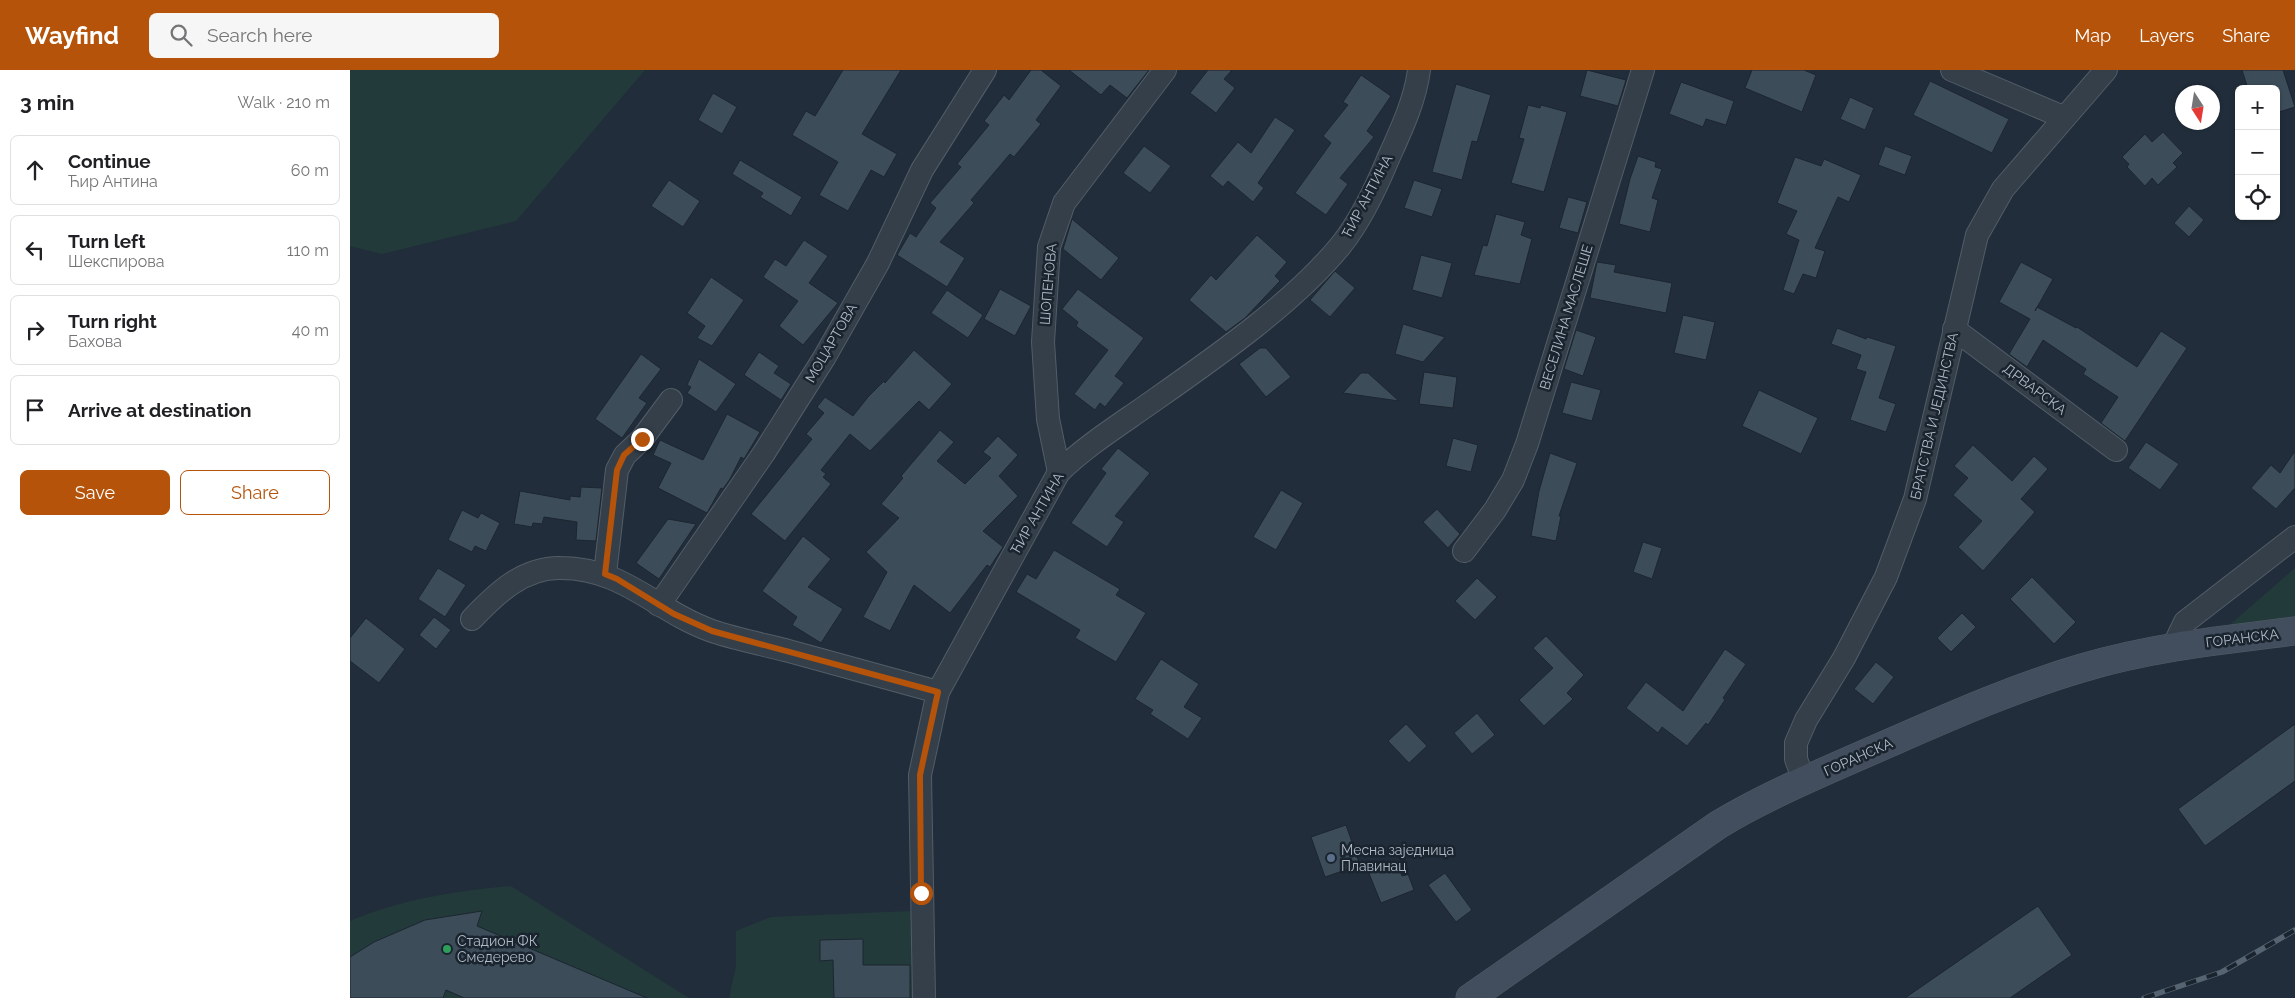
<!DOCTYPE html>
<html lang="en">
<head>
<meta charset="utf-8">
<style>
	body { margin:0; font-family:Raleway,sans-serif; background:#f6f6f6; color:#202124 }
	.controls { position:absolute; right:15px; top:15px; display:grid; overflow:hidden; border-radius:8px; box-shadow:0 1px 4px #0004 }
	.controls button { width:45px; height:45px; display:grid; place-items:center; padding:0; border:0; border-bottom:1px solid #e0e0e0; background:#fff; color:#202124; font:25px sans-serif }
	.compass { position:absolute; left:1825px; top:15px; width:45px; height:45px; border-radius:50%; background:#fff; box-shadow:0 1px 4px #0004; rotate:168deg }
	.stop { position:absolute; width:15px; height:15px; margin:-11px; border:4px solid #b45309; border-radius:50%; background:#fff }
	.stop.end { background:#b45309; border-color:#fff; box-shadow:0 1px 5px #0008 }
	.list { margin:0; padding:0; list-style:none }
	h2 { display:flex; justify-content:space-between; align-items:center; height:65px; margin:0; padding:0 20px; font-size:21px }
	h2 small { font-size:16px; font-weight:400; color:#757577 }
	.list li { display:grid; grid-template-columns:32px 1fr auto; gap:15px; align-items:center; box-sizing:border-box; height:70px; margin:0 10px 10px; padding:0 10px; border:1px solid #e0e0e0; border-radius:8px }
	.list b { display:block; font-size:19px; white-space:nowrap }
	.list p { margin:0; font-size:16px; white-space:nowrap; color:#757577 }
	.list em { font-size:16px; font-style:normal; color:#757577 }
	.actions { display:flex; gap:10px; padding:15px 20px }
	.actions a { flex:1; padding:11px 0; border:1px solid #b45309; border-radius:8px; text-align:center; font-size:18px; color:#b45309 }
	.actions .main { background:#b45309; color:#fff }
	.icon { flex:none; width:28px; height:28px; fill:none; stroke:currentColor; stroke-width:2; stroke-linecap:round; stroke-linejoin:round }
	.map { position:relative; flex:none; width:1945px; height:928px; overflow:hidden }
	header { display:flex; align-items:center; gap:30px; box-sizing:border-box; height:70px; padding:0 25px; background:#b45309; color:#fff }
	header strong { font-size:24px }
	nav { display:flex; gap:28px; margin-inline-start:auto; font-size:18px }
	.search { width:350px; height:45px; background:#f6f6f6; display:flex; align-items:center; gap:12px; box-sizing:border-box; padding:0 18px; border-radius:8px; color:#757577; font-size:19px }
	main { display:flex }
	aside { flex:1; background:#fff }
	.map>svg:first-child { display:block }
	.green { fill:#233a3b }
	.building { fill:#3c4c59; stroke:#1c2631 }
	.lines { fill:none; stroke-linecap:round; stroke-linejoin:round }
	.street-casing { stroke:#525d68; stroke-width:24 }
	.secondary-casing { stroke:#525d68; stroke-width:29 }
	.street { stroke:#343f4a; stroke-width:22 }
	.secondary { stroke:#424e5d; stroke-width:28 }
	.rail-casing { stroke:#566371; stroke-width:5.5 }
	.rail { stroke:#1a242f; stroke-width:4; stroke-dasharray:11; stroke-linecap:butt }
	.route { stroke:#b45309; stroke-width:6 }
	.service-dot { fill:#5c6f8a; stroke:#1a242f; stroke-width:2 }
	.leisure-dot { fill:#2e9e5b; stroke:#1a242f; stroke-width:2 }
	.labels { text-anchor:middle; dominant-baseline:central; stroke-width:5; stroke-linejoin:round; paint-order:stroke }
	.street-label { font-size:14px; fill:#afbac6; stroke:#1a242f }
	.poi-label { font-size:14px; fill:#afbac6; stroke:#1a242f; text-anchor:start }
</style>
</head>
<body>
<header>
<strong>Wayfind</strong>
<div class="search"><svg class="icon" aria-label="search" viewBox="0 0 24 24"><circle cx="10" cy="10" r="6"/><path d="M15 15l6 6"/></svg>Search here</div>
<nav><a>Map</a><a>Layers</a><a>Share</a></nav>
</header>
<main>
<aside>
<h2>3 min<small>Walk · 210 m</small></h2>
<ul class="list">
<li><svg class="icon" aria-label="ahead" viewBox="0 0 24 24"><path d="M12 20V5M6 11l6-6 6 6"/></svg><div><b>Continue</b><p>Ћир Антина</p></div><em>60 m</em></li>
<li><svg class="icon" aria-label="left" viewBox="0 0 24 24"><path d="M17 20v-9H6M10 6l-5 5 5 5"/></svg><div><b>Turn left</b><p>Шекспирова</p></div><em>110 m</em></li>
<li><svg class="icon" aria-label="right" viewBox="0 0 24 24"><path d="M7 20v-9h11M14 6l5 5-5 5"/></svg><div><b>Turn right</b><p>Бахова</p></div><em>40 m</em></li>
<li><svg class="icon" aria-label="arrive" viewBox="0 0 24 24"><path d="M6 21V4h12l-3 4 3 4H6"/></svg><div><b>Arrive at destination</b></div></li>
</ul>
<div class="actions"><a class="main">Save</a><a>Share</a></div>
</aside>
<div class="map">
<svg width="1945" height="928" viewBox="0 0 1945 928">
	<rect width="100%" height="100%" fill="#212d3a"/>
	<g class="green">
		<polygon points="0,0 295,0 166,151 32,184 0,176"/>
		<polygon points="1945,498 1945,548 1875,559"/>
		<path d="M161 816 339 928H0V851C52 829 106 821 161 816Z"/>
		<polygon points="561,841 562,928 379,928 386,896 386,861 421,847"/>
	</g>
	<g class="building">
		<polygon points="493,0 551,0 512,64 547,84 534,107 521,100 498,141 469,125 488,92 442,65 456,41 465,46"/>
		<polygon points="681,0 691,0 711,16 686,50 691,54 664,87 660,84 621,130 624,133 590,172 615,188 597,217 547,185 560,163 566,167 586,138 580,133 611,97 607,94 639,55 634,51 654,25 659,30"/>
		<polygon points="719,0 799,0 777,28 760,15 751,25"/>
		<polygon points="858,0 882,0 874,9 885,18 866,43 840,23"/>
		<polygon points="1237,0 1276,10 1268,36 1230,26"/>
		<polygon points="1402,0 1454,0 1466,5 1452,42 1395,18"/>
		<polygon points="1892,0 1933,0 1945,37 1926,43 1926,19 1898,19"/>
		<polygon points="1011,5 1041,26 1017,61 1024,67 990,108 998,114 976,145 945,123 981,73 973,66 998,35 993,32"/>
		<polygon points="1580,11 1659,49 1642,83 1563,45"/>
		<polygon points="1331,12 1384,31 1376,55 1356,49 1353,57 1319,44"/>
		<polygon points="1106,14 1141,25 1127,72 1122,71 1112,110 1082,102"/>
		<polygon points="363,23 387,37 372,64 348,50"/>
		<polygon points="1500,27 1524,38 1515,60 1490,49"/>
		<polygon points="1178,35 1190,38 1191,35 1217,42 1194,122 1161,113 1174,69 1169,68"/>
		<polygon points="925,47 945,60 908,113 914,118 903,132 878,111 873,117 860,106 888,72 901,83"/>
		<polygon points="1813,62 1833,83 1823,93 1827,97 1808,115 1802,108 1795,116 1777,97 1779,94 1772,87 1795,64 1802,72"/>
		<polygon points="794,76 821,96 800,123 773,103"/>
		<polygon points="1535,76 1562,86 1555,105 1528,95"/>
		<polygon points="1288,86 1306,92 1305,97 1312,99 1302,128 1308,130 1300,162 1269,154 1280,109"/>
		<polygon points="1445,87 1471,96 1474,89 1511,105 1499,132 1488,127 1465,178 1475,181 1466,208 1453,204 1444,224 1433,220 1449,170 1436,164 1447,141 1427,133"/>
		<polygon points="390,90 452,127 441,146 410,127 413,123 382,104"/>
		<polygon points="319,110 350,131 333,157 301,136"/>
		<polygon points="1064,110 1092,119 1082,147 1054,138"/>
		<polygon points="1218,127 1237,132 1228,163 1209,158"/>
		<polygon points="1839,136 1854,150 1839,167 1824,153"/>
		<polygon points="1146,144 1175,152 1171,165 1182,169 1170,214 1124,205 1133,175 1137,176"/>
		<polygon points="722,149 769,188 751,210 713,179"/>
		<polygon points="907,165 937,192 925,206 930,211 895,248 876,262 839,230 861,205 866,210"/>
		<polygon points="454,170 478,186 459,213 488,233 453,275 429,256 448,231 413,207 425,189 436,196"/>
		<polygon points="1071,185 1102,193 1092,228 1062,220"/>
		<polygon points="1247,192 1266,195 1264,202 1322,213 1316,243 1240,228"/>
		<polygon points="1671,192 1703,209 1685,241 1687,237 1726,258 1727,257 1787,297 1811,261 1837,278 1775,371 1751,353 1768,327 1733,304 1736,299 1693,270 1677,297 1659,284 1680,249 1649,232"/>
		<polygon points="985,201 1005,218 980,247 960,230"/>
		<polygon points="361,207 394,230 362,276 347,268 355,256 337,243"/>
		<polygon points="650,219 681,236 665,266 634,249"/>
		<polygon points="728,219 794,268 765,306 774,313 755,337 750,333 745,340 724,324 758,280 726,256 728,252 712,239"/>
		<polygon points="597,220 633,245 618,268 581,243"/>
		<polygon points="1333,245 1365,252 1356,290 1324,283"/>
		<polygon points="1053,254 1095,267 1073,292 1045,284"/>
		<polygon points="1487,258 1516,269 1517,267 1546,276 1529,328 1546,334 1536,362 1500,350 1516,302 1506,299 1511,285 1481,274"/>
		<polygon points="1226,260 1246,267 1233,306 1214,299"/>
		<polygon points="910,278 916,278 941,307 916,327 889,294"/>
		<polygon points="564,280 602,314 579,340 569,331 520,381 500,364 471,400 476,404 473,407 481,414 435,471 401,444 462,369 456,364 474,343 467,337 475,327 503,346 518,327 534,311 535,313"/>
		<polygon points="409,282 429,296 424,303 441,314 431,330 394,305"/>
		<polygon points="291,284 311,299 289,328 297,333 272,368 245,349"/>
		<polygon points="349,289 386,314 366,342 337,323 341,317 337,315"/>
		<polygon points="1074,302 1107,307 1103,338 1069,334"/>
		<polygon points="1011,303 1018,303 1049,331 993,323"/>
		<polygon points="1221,312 1251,320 1242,351 1212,343"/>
		<polygon points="1409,320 1468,348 1451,384 1392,356"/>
		<polygon points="377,344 410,362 394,389 391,387 380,409 373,419 371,418 357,443 308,418 321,393 303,385 310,370 353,390"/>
		<polygon points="590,360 604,372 587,391 615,414 641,388 633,382 648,366 668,385 649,406 668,426 633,461 653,477 640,497 637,495 600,543 564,515 540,561 513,547 537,502 516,482 549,448 531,434 553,408 551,406"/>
		<polygon points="1103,368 1128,375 1121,402 1096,396"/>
		<polygon points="1796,372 1829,394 1810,420 1778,398"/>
		<polygon points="1623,375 1662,411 1684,386 1698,399 1671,429 1685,442 1633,501 1608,477 1632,451 1603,425 1618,408 1604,396"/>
		<polygon points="768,378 800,403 765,446 774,452 757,477 721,453 756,403 751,399"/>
		<polygon points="1945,381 1945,418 1926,439 1901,418 1921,395 1930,403"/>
		<polygon points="1200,383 1227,393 1209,446 1211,446 1206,471 1181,466 1189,421"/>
		<polygon points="231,417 252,418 246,471 226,470 227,452 194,447 192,454 183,453 182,457 164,454 170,421 220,430 220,426 230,427"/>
		<polygon points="931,420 953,433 926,480 903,467"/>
		<polygon points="1087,439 1110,464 1098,478 1073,452"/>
		<polygon points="112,440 128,448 131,443 150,453 136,481 125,476 122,482 98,470"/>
		<polygon points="318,449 346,454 309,509 286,493"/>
		<polygon points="453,466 481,489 458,517 493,539 471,573 442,555 447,547 412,521"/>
		<polygon points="1293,472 1312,478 1302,509 1283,502"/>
		<polygon points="704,480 770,519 766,525 796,543 766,592 725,568 730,560 666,522 677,504 686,509"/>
		<polygon points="88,498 116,515 95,547 68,529"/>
		<polygon points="1682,507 1726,552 1704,574 1660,529"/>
		<polygon points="1127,508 1147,527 1125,550 1105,531"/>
		<polygon points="1612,543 1626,557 1601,582 1587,568"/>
		<polygon points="84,547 101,560 86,579 69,565"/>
		<polygon points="16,548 55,579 29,613 0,591 0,568"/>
		<polygon points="1196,566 1234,605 1217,623 1223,629 1194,656 1169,630 1203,598 1183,578"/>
		<polygon points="1375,579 1396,594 1373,628 1375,630 1358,655 1356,653 1337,676 1312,657 1308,663 1276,638 1296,612 1333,641"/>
		<polygon points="811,589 849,614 834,637 852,648 838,669 800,644 803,640 785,629"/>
		<polygon points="1526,592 1544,607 1523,634 1504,619"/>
		<polygon points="1127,643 1145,665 1122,684 1104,663"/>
		<polygon points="1056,654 1077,676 1059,693 1038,671"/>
		<polygon points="1945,654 1945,711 1855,776 1828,739"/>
		<polygon points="996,755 1010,795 975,807 961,767"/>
		<polygon points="1045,790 1052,806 1058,804 1064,820 1031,833 1018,801"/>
		<polygon points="1095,803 1122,840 1106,852 1078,815"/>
		<polygon points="1688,836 1722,885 1660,928 1555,928"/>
		<polygon points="132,841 127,856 297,928 114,928 96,920 93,928 0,928 0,887 24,872 75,850"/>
		<polygon points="513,869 513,895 560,895 560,928 484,928 483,890 470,891 470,870"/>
	</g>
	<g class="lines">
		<defs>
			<g id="street">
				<polyline points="1602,0 1713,47"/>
				<polyline points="1604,259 1766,380"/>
				<polyline points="709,402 698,349 693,272 699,177 714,133 815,0"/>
				<polyline points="1114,481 1145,440 1163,410 1177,374 1293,0"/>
				<polyline points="255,504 267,400 275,385 292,369 321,330"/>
				<polyline points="309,535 414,383 474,288 528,193 572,100 635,0"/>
				<path d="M122 549C146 524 173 497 211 498 274 498 306 541 362 561 386 569 411 574 435 580 486 594 537 608 588 622"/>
				<polyline points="1823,577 1835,552 1945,467"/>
				<polyline points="1454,711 1446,689 1446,673 1456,650 1494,588 1536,507 1565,429 1627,165 1653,119 1756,0"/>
				<path d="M574 928 570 705 588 622 709 402C736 376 766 357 796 336 860 291 942 235 991 175 1011 150 1026 118 1038 89 1051 60 1065 31 1069 0"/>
			</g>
			<path id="secondary" d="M1120 928 1368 755C1416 726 1469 704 1521 681 1590 651 1660 619 1732 598 1802 577 1873 570 1945 561"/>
		</defs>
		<use href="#street" class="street-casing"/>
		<use href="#secondary" class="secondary-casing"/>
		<use href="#street" class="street"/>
		<use href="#secondary" class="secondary"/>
		<defs>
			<polyline id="rail" points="1794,928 1872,902 1945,860"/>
		</defs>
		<use href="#rail" class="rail-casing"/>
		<use href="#rail" class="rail"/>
	</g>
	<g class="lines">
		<polyline class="route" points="292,369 274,385 267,400 255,504 267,509 324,544 362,561 588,622 570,705 571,823"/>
	</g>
	<circle class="service-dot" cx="981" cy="788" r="5"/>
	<circle class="leisure-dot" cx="97" cy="879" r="5"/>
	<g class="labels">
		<g class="street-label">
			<text transform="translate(1017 126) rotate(-62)">ЋИР АНТИНА</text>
			<text transform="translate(698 214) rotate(-85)">ШОПЕНОВА</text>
			<text transform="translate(1216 247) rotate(-73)">ВЕСЕЛИНА МАСЛЕШЕ</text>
			<text transform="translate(481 273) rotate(-60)">МОЦАРТОВА</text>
			<text transform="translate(1685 319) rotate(37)">ДРВАРСКА</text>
			<text transform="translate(1584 346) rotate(-77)">БРАТСТВА И ЈЕДИНСТВА</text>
			<text transform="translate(687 443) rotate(-60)">ЋИР АНТИНА</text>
			<text transform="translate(1892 568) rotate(-7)">ГОРАНСКА</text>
			<text transform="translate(1508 687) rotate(-24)">ГОРАНСКА</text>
		</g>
		<g class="poi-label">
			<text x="991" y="780">Месна заједница<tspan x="991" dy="16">Плавинац</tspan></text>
			<text x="107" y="871">Стадион ФК<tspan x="107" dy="16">Смедерево</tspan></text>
		</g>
	</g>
</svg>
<div class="controls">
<button>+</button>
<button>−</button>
<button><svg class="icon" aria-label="locate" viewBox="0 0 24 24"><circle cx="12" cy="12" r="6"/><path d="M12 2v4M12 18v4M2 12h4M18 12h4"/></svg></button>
</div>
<svg class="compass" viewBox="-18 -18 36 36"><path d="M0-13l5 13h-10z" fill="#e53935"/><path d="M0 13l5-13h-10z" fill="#757577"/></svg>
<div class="stop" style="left:571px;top:823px"></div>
<div class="stop end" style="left:292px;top:369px"></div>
</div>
</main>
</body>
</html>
